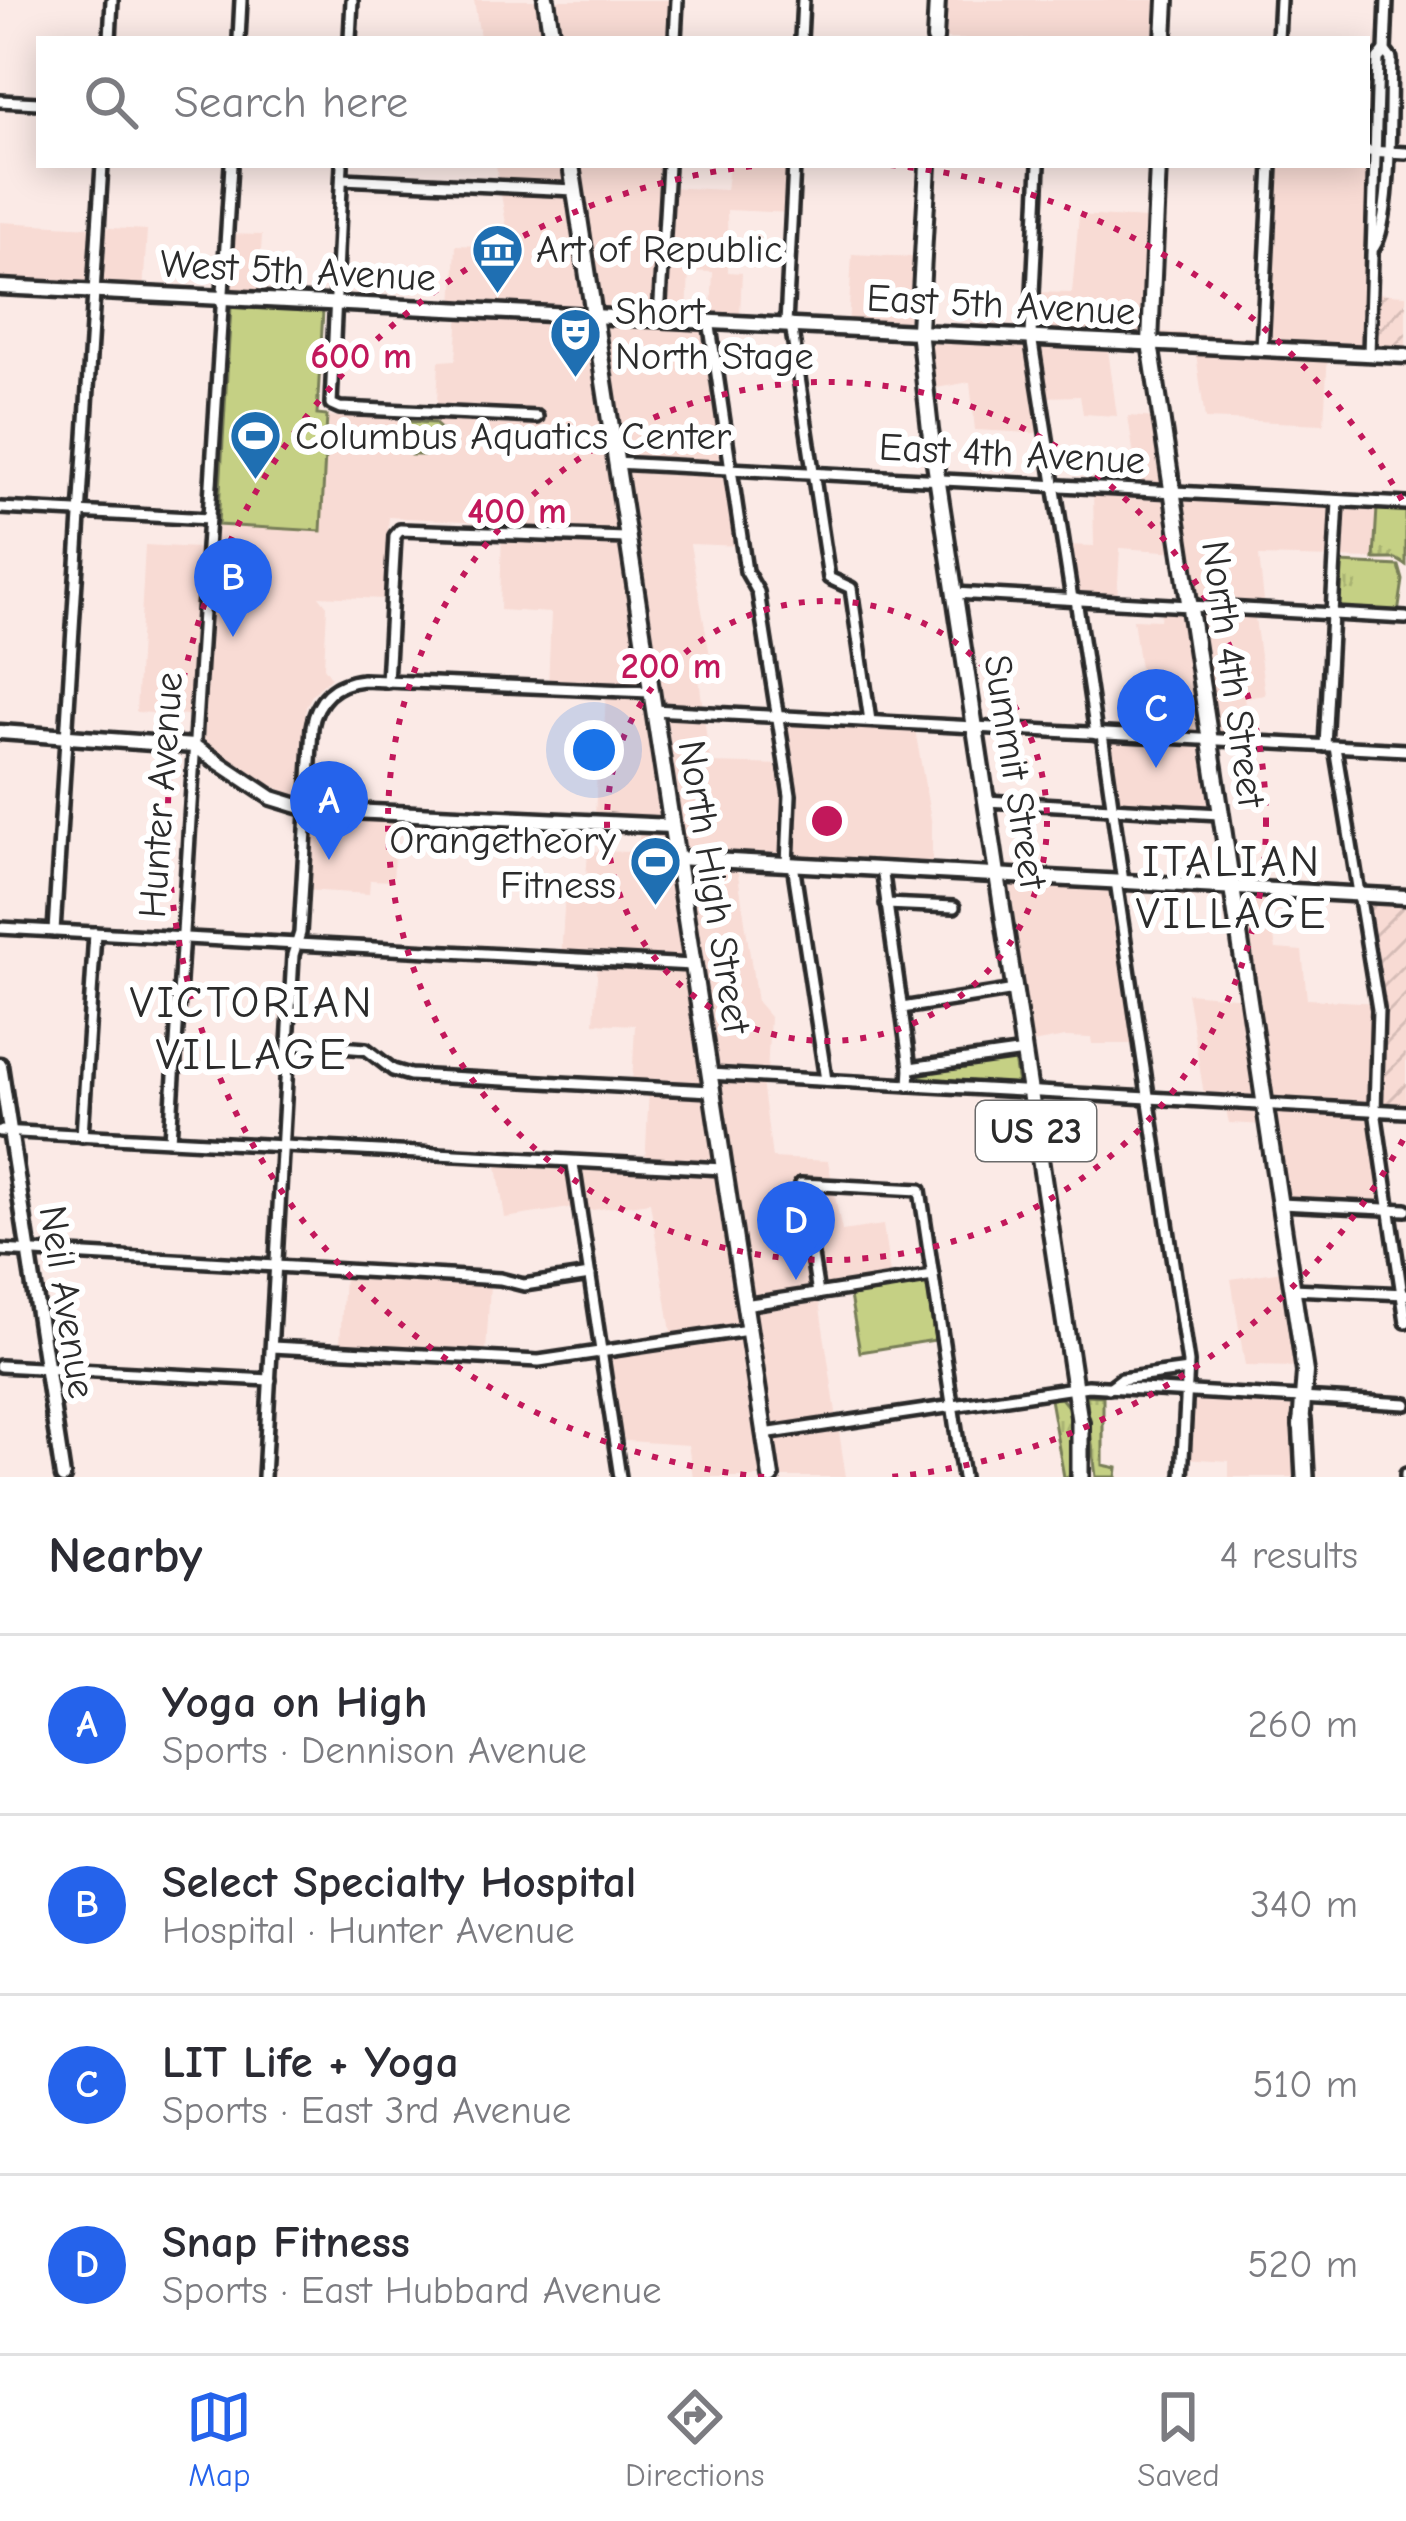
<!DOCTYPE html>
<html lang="en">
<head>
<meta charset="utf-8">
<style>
	body { margin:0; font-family:"Comic Neue",sans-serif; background:#f7f7f7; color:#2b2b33 }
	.you { position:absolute; left:594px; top:750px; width:42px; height:42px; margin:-30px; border:9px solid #fff; border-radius:50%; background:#1a73e8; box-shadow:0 0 0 18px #1a73e833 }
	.badge { display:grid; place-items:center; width:78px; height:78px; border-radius:50%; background:#2563eb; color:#fff; font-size:39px; font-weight:700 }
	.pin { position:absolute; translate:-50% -99px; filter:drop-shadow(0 3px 6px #0008) }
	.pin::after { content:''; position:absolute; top:63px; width:42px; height:36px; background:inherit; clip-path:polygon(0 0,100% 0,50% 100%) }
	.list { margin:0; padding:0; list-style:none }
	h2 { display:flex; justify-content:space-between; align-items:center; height:156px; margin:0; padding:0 48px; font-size:51px }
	h2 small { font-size:39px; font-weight:400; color:#7c7c81 }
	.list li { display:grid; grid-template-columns:78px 1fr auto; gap:36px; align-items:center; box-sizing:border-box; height:180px; padding:0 48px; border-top:3px solid #e1e1e2 }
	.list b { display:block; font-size:45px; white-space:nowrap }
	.list p { margin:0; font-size:39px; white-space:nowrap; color:#7c7c81 }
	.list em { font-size:39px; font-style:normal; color:#7c7c81 }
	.icon { flex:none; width:66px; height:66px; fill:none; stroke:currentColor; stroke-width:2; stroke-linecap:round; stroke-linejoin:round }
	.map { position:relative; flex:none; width:1406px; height:1477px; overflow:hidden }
	.search { position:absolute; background:#fff; box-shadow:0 6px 30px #0003; left:36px; right:36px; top:36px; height:132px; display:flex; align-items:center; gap:30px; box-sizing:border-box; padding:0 42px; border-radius:0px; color:#7c7c81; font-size:45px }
	.sheet { height:876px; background:#fff }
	nav { display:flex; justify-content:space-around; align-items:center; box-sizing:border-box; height:168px; border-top:3px solid #e1e1e2; background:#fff; font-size:33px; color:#7c7c81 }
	nav a { display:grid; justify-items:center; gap:6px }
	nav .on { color:#2563eb }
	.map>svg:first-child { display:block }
	.built { fill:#f8dbd4 }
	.industrial { fill:url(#industrial-furrows) }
	.grass { fill:url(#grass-tufts); stroke:#787e58; stroke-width:3 }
	.green { fill:#c5d084; stroke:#787e58; stroke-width:3 }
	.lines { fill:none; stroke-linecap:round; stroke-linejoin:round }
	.street-casing { stroke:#2b2b2b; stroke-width:18 }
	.secondary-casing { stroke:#2b2b2b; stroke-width:21 }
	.primary-casing { stroke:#2b2b2b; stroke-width:22 }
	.highway-casing { stroke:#2b2b2b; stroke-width:24 }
	.street { stroke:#fff; stroke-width:9 }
	.secondary { stroke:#fff; stroke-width:12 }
	.primary { stroke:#fff; stroke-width:14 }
	.highway { stroke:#fff; stroke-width:15 }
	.ring { fill:none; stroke:#c2185b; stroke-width:6; stroke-dasharray:6 12 }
	.labels { text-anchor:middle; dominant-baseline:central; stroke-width:12; stroke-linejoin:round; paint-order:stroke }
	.shield { fill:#fff; stroke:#6b6b6b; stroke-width:3 }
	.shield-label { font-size:36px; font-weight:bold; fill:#2b2b2b }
	.poi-label { font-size:39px; fill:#2b2b2b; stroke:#fff; text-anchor:start }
	.street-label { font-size:39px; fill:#2b2b2b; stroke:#fff }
	.quarter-label { font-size:45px; letter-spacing:3px; fill:#2b2b2b; stroke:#fff }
	.centre { fill:#c2185b; stroke:#fff; stroke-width:6 }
	.ring-label { font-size:36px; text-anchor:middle; font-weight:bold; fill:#c2185b; stroke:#fff; stroke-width:12; stroke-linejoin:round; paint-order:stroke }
</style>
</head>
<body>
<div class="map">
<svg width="1406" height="1477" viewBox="0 0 1406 1477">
	<defs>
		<pattern id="industrial-furrows" width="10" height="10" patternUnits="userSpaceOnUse" patternTransform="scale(3)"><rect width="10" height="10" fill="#f8dbd4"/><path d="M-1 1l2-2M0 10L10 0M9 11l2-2" fill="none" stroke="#d5bcb6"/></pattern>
		<pattern id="grass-tufts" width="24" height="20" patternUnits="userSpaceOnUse" patternTransform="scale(3)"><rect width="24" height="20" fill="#c5d084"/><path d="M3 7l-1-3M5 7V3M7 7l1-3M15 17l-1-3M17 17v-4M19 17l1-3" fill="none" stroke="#a9b372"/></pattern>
	</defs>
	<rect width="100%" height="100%" fill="#fbeae6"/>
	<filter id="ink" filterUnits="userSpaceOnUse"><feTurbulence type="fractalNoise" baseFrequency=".00833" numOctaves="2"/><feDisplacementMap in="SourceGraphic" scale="24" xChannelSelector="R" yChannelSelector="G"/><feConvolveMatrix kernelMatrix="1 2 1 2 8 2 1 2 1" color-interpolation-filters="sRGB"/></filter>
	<g filter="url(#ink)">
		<g class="built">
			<polygon points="474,0 675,0 673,39 551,39 548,30 480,37"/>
			<polygon points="948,0 1156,0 1153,39 945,39"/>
			<polygon points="1367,149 1380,150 1367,353 1328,352 1324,424 1205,419 1195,346 1107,342 1117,416 1083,414 1080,396 1042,397 1047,434 975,430 970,382 925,390 917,330 848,327 852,254 931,258 928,331 1029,335 1031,292 1072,293 1079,215 1164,220 1160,332 1252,337 1256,334 1265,165 1367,165"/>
			<polygon points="496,165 668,165 667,187 726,190 729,165 794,165 791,213 727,210 728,272 742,273 740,314 711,312 713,272 689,271 687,315 705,318 742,546 690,544 711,661 697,663 710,763 784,765 779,714 914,724 932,825 932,869 736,861 757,1002 770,1017 767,1074 762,1081 772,1158 828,1161 842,1231 883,1225 891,1282 818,1295 846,1477 693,1477 688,1445 613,1440 599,1351 672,1338 650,1202 578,1212 576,1207 505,1218 496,1159 645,1167 649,1088 632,1086 635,1025 594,1023 598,961 561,959 565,891 585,892 588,851 638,852 640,823 595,822 597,766 571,764 573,732 604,733 606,692 548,689 551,613 500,610 502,523 389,517 383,599 319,596 327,606 324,667 331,677 312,695 306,707 299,793 295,796 253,777 209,744 204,739 205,716 136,712 145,545 215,549 218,525 320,531 327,416 436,421 439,361 456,360 459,309 453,308 456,245 510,247"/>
			<polygon points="0,222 147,230 143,293 0,290"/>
			<polygon points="226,234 262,235 258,299 222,297"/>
			<polygon points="1128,416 1158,418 1172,493 1377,508 1374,559 1259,556 1265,610 1254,610 1265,695 1244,698 1251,742 1211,740 1222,814 1112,807 1101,732 1164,736 1157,684 1142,683 1133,619 1160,620 1162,603 1188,605 1179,552 1120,548 1117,600 1073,598 1065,545 1094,546 1093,489 1139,490"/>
			<polygon points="310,806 397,812 393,881 370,880 369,894 304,890"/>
			<polygon points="1010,884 1109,889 1133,1044 1092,1044 1091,1038 1065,1037 1032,1043"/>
			<polygon points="1231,888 1266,890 1276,949 1302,951 1307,999 1379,1003 1375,1110 1388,1208 1278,1203 1266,1125 1229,1123 1224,1101 1205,1100 1187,993 1246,998"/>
			<polygon points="1289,1270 1304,1367 1245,1366 1231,1279"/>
			<polygon points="344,1276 490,1285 486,1352 340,1343"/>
			<polygon points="1188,1392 1303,1397 1311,1477 1229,1477 1229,1461 1184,1458"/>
		</g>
		<g class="industrial">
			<polygon points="1372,293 1406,295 1406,355 1367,353"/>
			<polygon points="1356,895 1406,897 1406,1112 1375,1110 1380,1032"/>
		</g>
		<g class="grass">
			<polygon points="1388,54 1383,233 1374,247 1378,59"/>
			<polygon points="1377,508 1406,509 1406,565 1396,559 1374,559"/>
			<polygon points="1340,563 1399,566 1403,580 1398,614 1339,609"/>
			<polygon points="1086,1395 1103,1396 1103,1465 1117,1468 1116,1477 1096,1477"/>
			<polygon points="1061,1398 1069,1408 1075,1477 1064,1477 1050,1399"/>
		</g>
		<g class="green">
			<polygon points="231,307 323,311 317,415 327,416 321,531 218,525"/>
			<polygon points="402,421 434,423 443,431 444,438 436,446 425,445 424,455 411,455 411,445 401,440"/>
			<polygon points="1014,1059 1018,1085 916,1077 919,1074"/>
			<polygon points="927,1284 935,1340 860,1352 850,1296"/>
		</g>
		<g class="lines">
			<defs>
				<g id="street">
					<polyline points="110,39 112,0"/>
					<polyline points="239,39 241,0"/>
					<polyline points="350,39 352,0"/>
					<polyline points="675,39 677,0"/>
					<polyline points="801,39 803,0"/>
					<polyline points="1278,39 1280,0"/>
					<polyline points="0,101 39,103"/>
					<polyline points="1367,151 1406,153"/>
					<polyline points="342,165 331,404 340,408 537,417"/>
					<polyline points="1039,165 1031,336 1072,599"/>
					<polyline points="342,179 575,190"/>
					<path d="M1374 247C1393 221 1389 98 1391 59L1385 51 1387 0"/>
					<polyline points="659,318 668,165"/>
					<polyline points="709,320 746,571 758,592 790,795 787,864"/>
					<polyline points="786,324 794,165"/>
					<polyline points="791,324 829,578 851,588 870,721"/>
					<polyline points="1262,349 1271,165"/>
					<polyline points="1369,354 1378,59 1385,51"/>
					<polyline points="615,463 1406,504"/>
					<polyline points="0,508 209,519"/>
					<polyline points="954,593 1406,618"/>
					<polyline points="1076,599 1096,734"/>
					<polyline points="387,682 395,536 400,530 626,538"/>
					<polyline points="653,710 1406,750"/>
					<polyline points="1102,734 1123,882"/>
					<polyline points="1325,746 1338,501"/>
					<polyline points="1335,747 1378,1009 1375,1110 1406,1322"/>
					<polyline points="986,801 1220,814"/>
					<polyline points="793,864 826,1080"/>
					<polyline points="882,868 910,1068 909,1085"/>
					<polyline points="1116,881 1188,1363 1182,1477"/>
					<polyline points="886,904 954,907"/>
					<polyline points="0,928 692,965"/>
					<polyline points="54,931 102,165"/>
					<polyline points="902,1008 1015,990"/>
					<polyline points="289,1043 366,1049 393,1070 410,1075 711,1091"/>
					<polyline points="910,1068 1024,1052"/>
					<polyline points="709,1074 1406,1112"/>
					<polyline points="0,1131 723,1169"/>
					<polyline points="82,1136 95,933"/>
					<polyline points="170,1140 231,165"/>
					<polyline points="573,1164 620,1477"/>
					<polyline points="1280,1204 1406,1210"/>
					<polyline points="0,1250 500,1279 524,1285 590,1275"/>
					<polyline points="1292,1289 1406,1294"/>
					<polyline points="818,1294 801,1184 920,1190 963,1477"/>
					<polyline points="744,1305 933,1276"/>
					<polyline points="272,1347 539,1361 748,1330"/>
					<polyline points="0,1366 270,1380"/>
					<polyline points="1109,1388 1121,1379 1188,1370"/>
					<polyline points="764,1434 1088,1386 1406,1404"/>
					<path d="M264 1477 293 955 300 933 312 727C317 699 334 683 363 680L650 692"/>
					<polyline points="1406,1477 1406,1474"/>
				</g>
				<g id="secondary">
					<polyline points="0,287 1406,356"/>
					<polyline points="0,732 194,746 272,798 308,809 671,826"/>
					<polyline points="676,858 1406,897"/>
					<polyline points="0,1065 63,1477"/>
				</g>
				<g id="primary">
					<polyline points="546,0 552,39"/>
					<polyline points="935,39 937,0"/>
					<polyline points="1164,39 1166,0"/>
					<polyline points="571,165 771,1477"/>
					<polyline points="928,165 919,330 930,430 1081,1430"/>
					<polyline points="1158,165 1150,343 1305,1372 1301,1426"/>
				</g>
				<g id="highway">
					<polyline points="1302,1420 1305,1477"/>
					<polyline points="1080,1422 1080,1477"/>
				</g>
			</defs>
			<use href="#street" class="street-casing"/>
			<use href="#secondary" class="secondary-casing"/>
			<use href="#primary" class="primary-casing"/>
			<use href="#highway" class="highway-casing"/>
			<use href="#street" class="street"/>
			<use href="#secondary" class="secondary"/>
			<use href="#primary" class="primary"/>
			<use href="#highway" class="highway"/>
		</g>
	</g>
	<g class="ring">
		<circle cx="827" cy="821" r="220"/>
		<circle cx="827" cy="821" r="439"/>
		<path d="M1403 1140A659 659 0 0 1 890 1477M764 1477A659 659 0 0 1 764 165M890 165A659 659 0 0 1 1403 502"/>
	</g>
	<defs>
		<symbol id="museum-pin" viewBox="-11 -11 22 30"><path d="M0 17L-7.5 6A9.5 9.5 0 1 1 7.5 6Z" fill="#1f6fb2" stroke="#fff"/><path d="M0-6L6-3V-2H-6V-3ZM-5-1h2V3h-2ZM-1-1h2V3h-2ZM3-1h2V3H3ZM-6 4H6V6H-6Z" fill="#fff"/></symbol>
		<symbol id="theatre-pin" viewBox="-11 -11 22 30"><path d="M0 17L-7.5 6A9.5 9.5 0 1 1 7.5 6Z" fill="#1f6fb2" stroke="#fff"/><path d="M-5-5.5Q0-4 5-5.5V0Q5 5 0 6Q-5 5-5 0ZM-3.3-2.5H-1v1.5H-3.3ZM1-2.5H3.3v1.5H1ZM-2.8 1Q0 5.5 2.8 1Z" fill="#fff"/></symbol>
		<symbol id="stadium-pin" viewBox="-11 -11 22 30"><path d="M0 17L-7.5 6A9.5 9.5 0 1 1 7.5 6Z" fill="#1f6fb2" stroke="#fff"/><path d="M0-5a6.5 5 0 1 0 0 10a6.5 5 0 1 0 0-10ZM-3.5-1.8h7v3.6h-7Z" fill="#fff"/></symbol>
	</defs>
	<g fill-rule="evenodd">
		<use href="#museum-pin" x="468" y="220" width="59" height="81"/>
		<use href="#theatre-pin" x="546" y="304" width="59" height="81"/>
		<use href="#stadium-pin" x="226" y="406" width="59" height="81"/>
		<use href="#stadium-pin" x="626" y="832" width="59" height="81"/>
	</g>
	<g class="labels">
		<rect class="shield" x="976" y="1101" width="120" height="60" rx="9"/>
		<g class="shield-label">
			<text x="1036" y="1131">US 23</text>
		</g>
		<g class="poi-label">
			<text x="536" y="249">Art of Republic</text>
			<text x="615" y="311">Short<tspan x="615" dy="45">North Stage</tspan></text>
			<text x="295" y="436">Columbus Aquatics Center</text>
			<text x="616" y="840" text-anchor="end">Orangetheory<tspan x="616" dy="45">Fitness</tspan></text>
		</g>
		<g class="street-label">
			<text transform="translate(298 271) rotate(3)">West 5th Avenue</text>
			<text transform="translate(1001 305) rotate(3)">East 5th Avenue</text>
			<text transform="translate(1012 454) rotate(3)">East 4th Avenue</text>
			<text transform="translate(1233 674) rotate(82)">North 4th Street</text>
			<text transform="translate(1015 772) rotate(81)">Summit Street</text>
			<text transform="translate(161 795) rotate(-86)">Hunter Avenue</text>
			<text transform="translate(714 887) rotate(81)">North High Street</text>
			<text transform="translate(67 1302) rotate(81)">Neil Avenue</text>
		</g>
		<g class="quarter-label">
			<text x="1232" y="861">ITALIAN<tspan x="1232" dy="52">VILLAGE</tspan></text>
			<text x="252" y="1002">VICTORIAN<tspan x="252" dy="52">VILLAGE</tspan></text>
		</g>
	</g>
	<circle cx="827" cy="821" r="18" class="centre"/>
	<g class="ring-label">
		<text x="361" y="368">600 m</text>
		<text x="517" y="523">400 m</text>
		<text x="671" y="678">200 m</text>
	</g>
</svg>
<div class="you"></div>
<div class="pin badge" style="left:329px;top:860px">A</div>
<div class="pin badge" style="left:233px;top:637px">B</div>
<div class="pin badge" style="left:1156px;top:768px">C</div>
<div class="pin badge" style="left:796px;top:1280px">D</div>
<div class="search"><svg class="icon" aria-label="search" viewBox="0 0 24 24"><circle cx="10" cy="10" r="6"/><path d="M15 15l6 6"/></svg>Search here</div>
</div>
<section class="sheet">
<h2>Nearby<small>4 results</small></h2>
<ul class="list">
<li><span class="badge">A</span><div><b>Yoga on High</b><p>Sports · Dennison Avenue</p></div><em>260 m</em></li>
<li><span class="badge">B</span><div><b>Select Specialty Hospital</b><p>Hospital · Hunter Avenue</p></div><em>340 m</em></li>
<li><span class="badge">C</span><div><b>LIT Life + Yoga</b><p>Sports · East 3rd Avenue</p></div><em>510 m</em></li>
<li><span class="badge">D</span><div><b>Snap Fitness</b><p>Sports · East Hubbard Avenue</p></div><em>520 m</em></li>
</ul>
</section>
<nav>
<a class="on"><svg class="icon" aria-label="map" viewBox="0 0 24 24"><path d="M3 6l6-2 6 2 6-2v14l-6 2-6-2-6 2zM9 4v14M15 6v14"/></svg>Map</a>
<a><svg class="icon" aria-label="directions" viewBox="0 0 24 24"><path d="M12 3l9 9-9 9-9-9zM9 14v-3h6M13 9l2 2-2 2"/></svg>Directions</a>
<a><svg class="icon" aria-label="saved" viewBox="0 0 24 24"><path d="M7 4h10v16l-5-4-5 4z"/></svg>Saved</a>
</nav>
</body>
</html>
